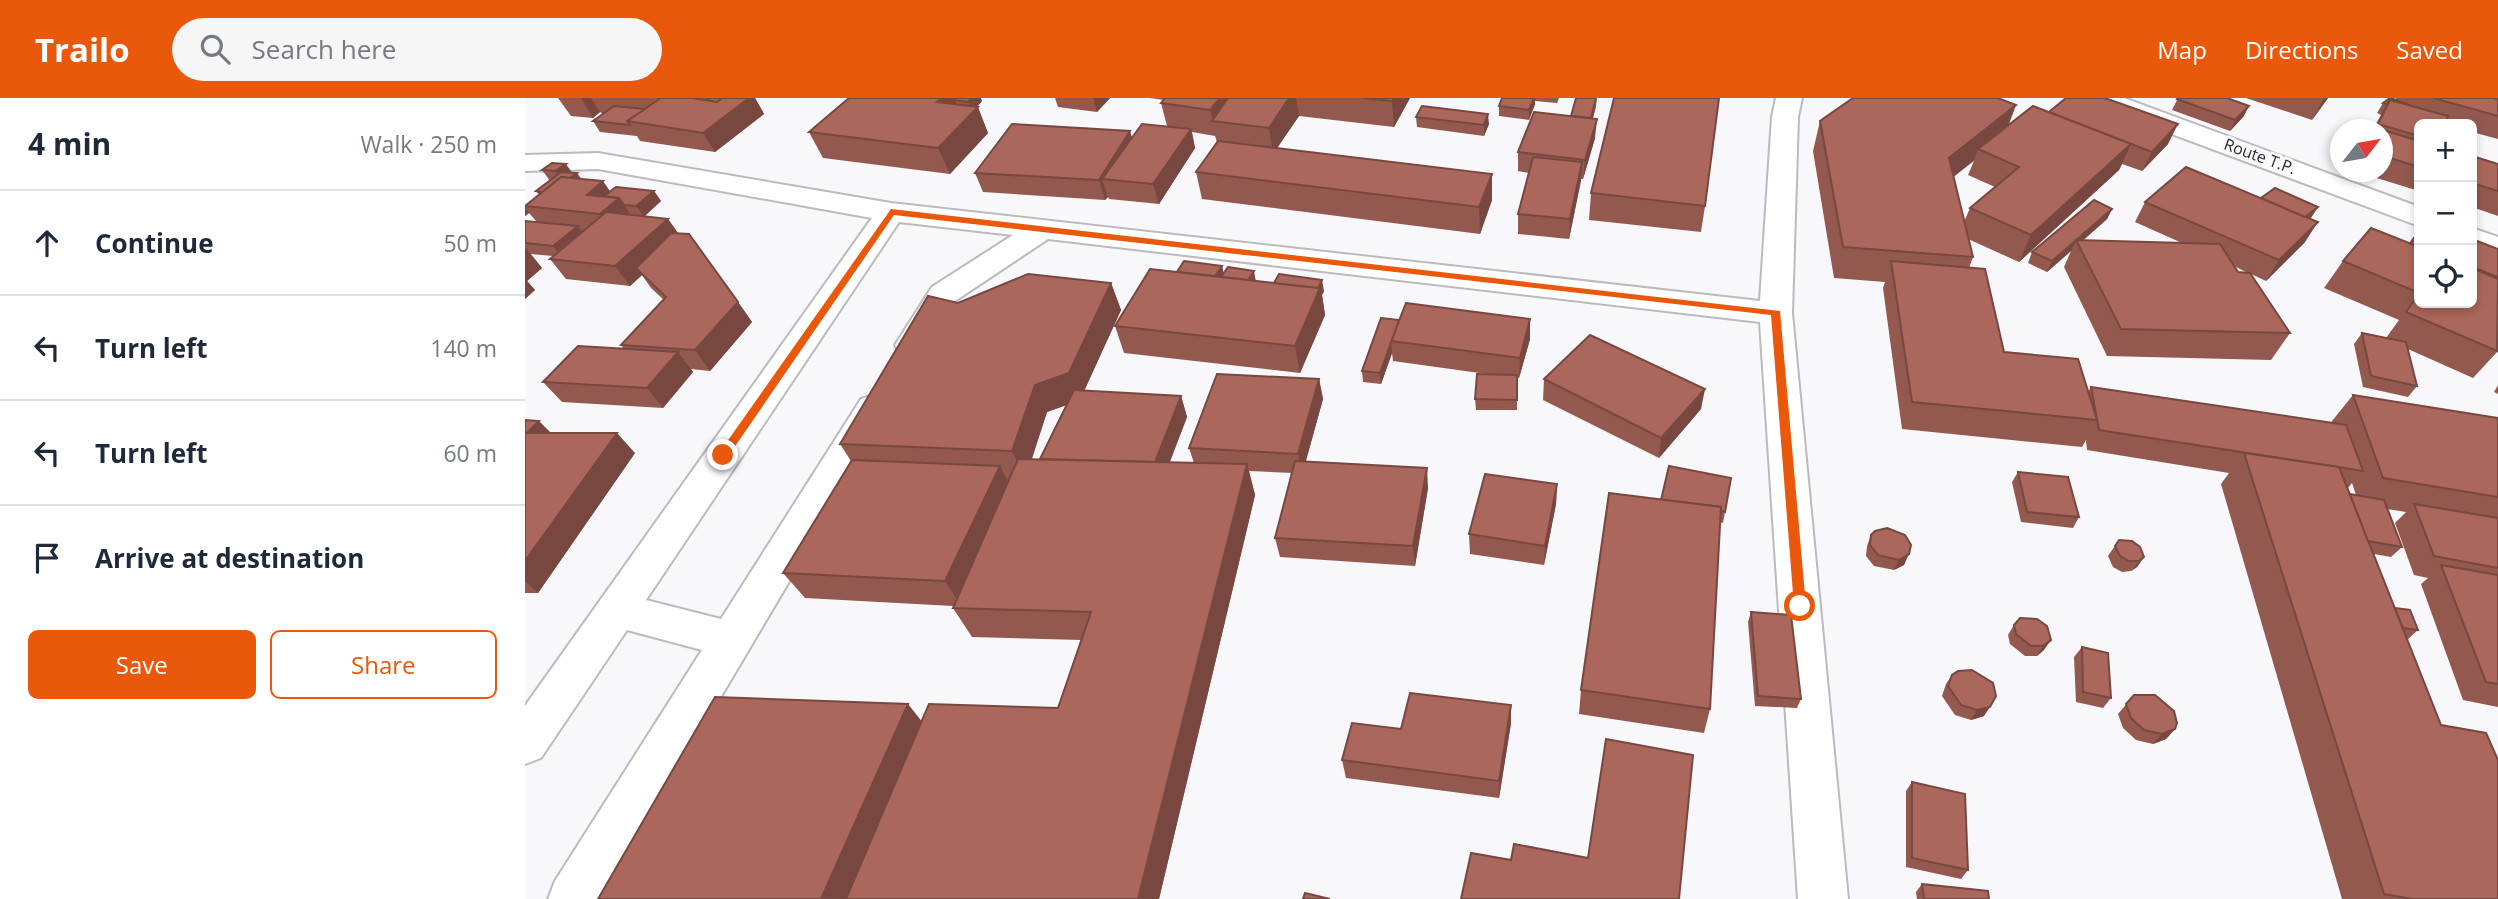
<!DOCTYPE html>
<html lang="en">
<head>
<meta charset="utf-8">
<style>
	body { margin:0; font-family:"Open Sans",sans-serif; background:#f6f6f7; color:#1f2937 }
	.controls { position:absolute; right:21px; top:21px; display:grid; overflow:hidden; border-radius:10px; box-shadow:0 4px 10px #0003 }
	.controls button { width:63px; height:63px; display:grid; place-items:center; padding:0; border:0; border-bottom:2px solid #e0e1e3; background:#fff; color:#1f2937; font:35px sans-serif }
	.compass { position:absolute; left:1805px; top:21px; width:63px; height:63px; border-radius:50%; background:#fff; box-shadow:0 4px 10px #0003; rotate:59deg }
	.stop { position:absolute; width:21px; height:21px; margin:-16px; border:5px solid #ea580c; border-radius:50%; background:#fff }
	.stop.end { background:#ea580c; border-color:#fff; box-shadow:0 2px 7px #0008 }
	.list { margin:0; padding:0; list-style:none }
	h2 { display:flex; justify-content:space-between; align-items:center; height:91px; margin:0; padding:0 28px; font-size:30px }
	h2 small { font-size:23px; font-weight:400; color:#747a83 }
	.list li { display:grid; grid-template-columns:46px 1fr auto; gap:21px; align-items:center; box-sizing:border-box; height:105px; padding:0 28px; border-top:2px solid #e0e1e3 }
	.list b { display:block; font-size:26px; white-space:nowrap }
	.list em { font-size:23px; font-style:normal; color:#747a83 }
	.actions { display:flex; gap:14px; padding:21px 28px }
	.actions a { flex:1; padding:16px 0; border:2px solid #ea580c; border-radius:10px; text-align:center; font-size:24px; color:#ea580c }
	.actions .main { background:#ea580c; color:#fff }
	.icon { flex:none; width:38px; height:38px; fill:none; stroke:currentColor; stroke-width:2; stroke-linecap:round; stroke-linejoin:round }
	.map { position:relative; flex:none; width:1973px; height:801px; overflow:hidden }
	header { display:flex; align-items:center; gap:42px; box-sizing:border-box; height:98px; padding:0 35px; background:#ea580c; color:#fff }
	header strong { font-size:33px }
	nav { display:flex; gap:38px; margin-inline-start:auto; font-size:24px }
	.search { width:490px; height:63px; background:#f6f6f7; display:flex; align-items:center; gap:18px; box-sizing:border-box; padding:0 24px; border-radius:38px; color:#747a83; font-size:26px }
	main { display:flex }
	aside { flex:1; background:#fff }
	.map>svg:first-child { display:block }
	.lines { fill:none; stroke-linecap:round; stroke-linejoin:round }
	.street-casing { stroke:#bcbabe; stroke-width:4 }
	.secondary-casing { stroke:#bcbabe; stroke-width:4 }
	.street { fill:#fff; fill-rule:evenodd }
	.secondary { fill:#fff; fill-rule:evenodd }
	.wall { fill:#93594f; fill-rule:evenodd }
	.shaded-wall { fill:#784840 }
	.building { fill:#ab675c; stroke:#784840; stroke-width:2 }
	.route { fill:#ea580c }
	.labels { text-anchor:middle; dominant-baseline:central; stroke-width:6; stroke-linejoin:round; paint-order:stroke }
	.far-street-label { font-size:16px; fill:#29292a; stroke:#f8f7fb }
</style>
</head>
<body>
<header>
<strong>Trailo</strong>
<div class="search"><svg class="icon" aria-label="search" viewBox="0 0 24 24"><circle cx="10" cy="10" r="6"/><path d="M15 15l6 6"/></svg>Search here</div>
<nav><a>Map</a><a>Directions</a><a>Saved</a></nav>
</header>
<main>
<aside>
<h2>4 min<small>Walk · 250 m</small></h2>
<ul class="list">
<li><svg class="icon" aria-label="ahead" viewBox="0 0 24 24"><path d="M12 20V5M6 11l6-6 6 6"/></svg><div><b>Continue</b></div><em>50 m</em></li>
<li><svg class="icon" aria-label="left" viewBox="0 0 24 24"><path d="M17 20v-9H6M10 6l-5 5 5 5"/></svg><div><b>Turn left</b></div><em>140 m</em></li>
<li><svg class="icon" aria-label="left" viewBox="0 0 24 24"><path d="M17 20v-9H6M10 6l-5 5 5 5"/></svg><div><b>Turn left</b></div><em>60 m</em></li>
<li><svg class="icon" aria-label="arrive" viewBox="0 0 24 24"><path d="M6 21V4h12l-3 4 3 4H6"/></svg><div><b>Arrive at destination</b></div></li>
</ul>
<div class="actions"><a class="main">Save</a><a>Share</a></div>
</aside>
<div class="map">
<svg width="1973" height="801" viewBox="0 0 1973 801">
	<rect width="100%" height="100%" fill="#f8f7fb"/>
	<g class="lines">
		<defs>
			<polygon id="street" points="1251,0 1277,0 1273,19 1267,215 1323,801 1273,801 1235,224 523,141 430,203 399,255 387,258 375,255 370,247 407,189 488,137 374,124 121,502 196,521 336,301 349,297 362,301 367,310 76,801 23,801 30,783 177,552 102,532 16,660 0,666 0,608 347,120 73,71 0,73 0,57 73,55 366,105 1235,203 1247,19"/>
			<g id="secondary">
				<polygon points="1562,0 1599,0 1894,109 1894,128 1566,6"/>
				<polygon points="1947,130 1973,139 1973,159 1947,150"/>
			</g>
		</defs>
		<use href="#street" class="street-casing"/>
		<use href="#secondary" class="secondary-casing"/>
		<use href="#street" class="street"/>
		<use href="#secondary" class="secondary"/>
	</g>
	<g class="wall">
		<polygon points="33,0 230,0 239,16 190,54 115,43 112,38 75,34 68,23 78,16 75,14 68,20 46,18"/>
		<polygon points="324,0 457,3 452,9 463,35 425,76 298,60 284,34"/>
		<polygon points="530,0 585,0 572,14 533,9"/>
		<polygon points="625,0 885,0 869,29 774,18 752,50 967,76 967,102 955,136 677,101 671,74 692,44 690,38 667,34 670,50 634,106 584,101 583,99 580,102 458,94 450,75 607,40 642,28 636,5 639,2"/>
		<polygon points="977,0 1034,0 1032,5 1010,3 1010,6 1004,22 974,18 974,8"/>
		<polygon points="1653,0 1706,0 1705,1 1719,18 1705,33 1647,12"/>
		<polygon points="1721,0 1803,0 1787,22"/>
		<polygon points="1871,0 1968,0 1973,1 1973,41 1947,34 1947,26 1894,26 1894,93 1832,74 1858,74 1858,32 1837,32 1840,27 1849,29 1856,17 1852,15 1858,5 1871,2"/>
		<polygon points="1071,8 1068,20 1070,40 1058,81 1056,81 1044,141 993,136 993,116 1004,75 993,73 993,54 1046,18"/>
		<path d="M1524 14 1643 46 1617 73 1597 66 1594 72 1494 164 1443 141 1448 159 1444 170 1479 254 1563 294 1566 289 1807 325V323L1828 297 1973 320V609L1938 602 1896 486 1903 480 1889 477 1870 425 1881 414 1862 411 1877 449 1866 459 1849 456 1870 510 1893 532 1882 542 1973 801H1817L1696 386 1704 375 1562 352 1561 342 1557 349 1377 331 1358 190 1360 184 1309 180 1288 53 1295 23 1484 26ZM1449 63 1443 77 1470 89 1445 110 1439 124 1428 79ZM1827 385 1831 397 1825 396 1823 390Z"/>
		<polygon points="891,19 964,26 959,38 892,29"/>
		<polygon points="1947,58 1973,66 1973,118 1947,109"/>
		<polygon points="17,72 47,75 56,81 85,94 129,93 136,103 119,118 143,121 153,135 213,204 227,224 185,273 166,271 168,274 138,310 37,304 18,284 99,251 96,247 139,202 126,190 117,177 105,188 41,181 25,161 28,158 5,156 17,170 2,183 10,192 0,201 0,123 12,124 4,115 0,118 0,108 14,97 11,93 25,83"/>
		<polygon points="1066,95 1180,108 1176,134 1064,122"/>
		<path d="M1736 100 1786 120 1785 121 1780 144 1741 183 1726 176 1765 235 1746 262 1582 258 1539 169 1546 153 1522 174 1503 165 1507 154 1587 111 1582 121 1558 142 1657 145 1610 124 1620 104ZM1709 168 1723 175 1713 174Z"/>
		<polygon points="1894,131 1894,205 1947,205 1947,141 1973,151 1973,253 1948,280 1883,251 1892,288 1883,299 1838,289 1829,246 1837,235 1861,240 1874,222 1799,190 1818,163 1884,145"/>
		<polygon points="697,168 699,176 731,183 799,193 797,197 800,217 775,275 599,255 590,228 652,174"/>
		<path d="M586 185 596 212 559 293 656 298 662 319 645 364 669 365 664 350 794 281 798 301 781 363 903 390 890 468 755 459 750 440 767 375 724 373 730 397 634 801 397 623 533 610 556 542 447 539 428 510V508L280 500 258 475 326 363 315 346 433 205ZM542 307 515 361H507L522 314Z"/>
		<polygon points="1005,221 1005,241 994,280 992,280 992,312 951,312 950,301 969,277 868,263 867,255 856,286 838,284 837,273 874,222"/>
		<polygon points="1019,281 1176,311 1134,360 1018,302"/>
		<polygon points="1973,287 1973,296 1969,294"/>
		<polygon points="0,322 25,334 24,335 110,355 13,495 0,495"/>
		<polygon points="1493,374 1554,419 1548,430 1496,424 1487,384"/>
		<polygon points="1032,386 1031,406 1019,467 945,456 944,436"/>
		<polygon points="1084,395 1200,414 1198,425 1195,424 1185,611 1179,635 1054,616 1056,592"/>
		<polygon points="1346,437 1379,467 1369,472 1349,468 1341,458 1342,448"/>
		<polygon points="1594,442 1619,459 1612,469 1606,473 1597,474 1588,469 1583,458"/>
		<polygon points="1226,514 1276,601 1272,610 1230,608 1223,524"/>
		<polygon points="1512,521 1519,552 1512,558 1500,558 1485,546 1483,537 1489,527"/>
		<polygon points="1557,549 1586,600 1578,610 1551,604 1549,559"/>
		<polygon points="1427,577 1459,618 1446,622 1430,617 1417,598 1421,586"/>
		<polygon points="1609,597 1650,631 1641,641 1628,646 1611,642 1598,630 1593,616"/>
		<polygon points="986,625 974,700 821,680 817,662"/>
		<polygon points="1387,684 1443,772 1436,781 1381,769 1381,693"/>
		<polygon points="1397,786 1464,801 1392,801 1391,794"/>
	</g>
	<g class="shaded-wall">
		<polygon points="56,0 66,0 75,14 68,20"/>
		<polygon points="224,0 230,0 239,16 190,54 178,35"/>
		<polygon points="417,0 427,0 430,2 434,13 412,4"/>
		<polygon points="446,0 456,0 457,3 447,14 443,4"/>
		<polygon points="568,0 585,0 572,14"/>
		<polygon points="695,0 720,0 688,23 685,12"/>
		<polygon points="764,0 771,0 774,18 748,56 744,30"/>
		<polygon points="869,0 885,0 869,29 867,3"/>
		<polygon points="1009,0 1010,0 1010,6 1004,22 1004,12"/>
		<polygon points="1072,0 1071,8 1064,35 1065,25"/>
		<polygon points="1800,0 1803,0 1787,22 1798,2"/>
		<polygon points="1491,7 1480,37 1453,51 1449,62 1414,91 1424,60"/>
		<polygon points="1724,8 1719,18 1705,33 1710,22"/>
		<polygon points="453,9 463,35 425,76 413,50"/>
		<polygon points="963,16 964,26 959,38 959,27"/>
		<polygon points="1072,21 1070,40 1058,81 1060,62"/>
		<polygon points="1653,26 1643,46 1617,73 1627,54"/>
		<polygon points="666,31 670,50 634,106 628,86"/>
		<polygon points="605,33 611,52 577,81 583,99 580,102 574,82"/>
		<polygon points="1606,46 1594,72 1494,164 1506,137"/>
		<polygon points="1057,64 1056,83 1044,141 1045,121"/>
		<polygon points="41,66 48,76 38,84 30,73"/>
		<polygon points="52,75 60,86 27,95"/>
		<polygon points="967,76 967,102 955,136 954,109"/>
		<polygon points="78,83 91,102 94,100 108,120 89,136 62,97"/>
		<polygon points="129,93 136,103 119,119 111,108"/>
		<polygon points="0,109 4,115 0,118"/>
		<polygon points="1793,109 1786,120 1768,134 1775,124"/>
		<polygon points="1587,111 1582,121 1553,147 1551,142"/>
		<polygon points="143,121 157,141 111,170 117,177 105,188 90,168"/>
		<polygon points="1793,124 1780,144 1741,183 1754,162"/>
		<polygon points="53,128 61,139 37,159 28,148"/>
		<polygon points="1551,142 1546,153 1522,174 1527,163"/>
		<polygon points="0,150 1,150 17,170 2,183 10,192 0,201"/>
		<polygon points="697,168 699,179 684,189"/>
		<polygon points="729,173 731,184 717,193"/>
		<polygon points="797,182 799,193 797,197 800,217 775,275 770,248 787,201"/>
		<polygon points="586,185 596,212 555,302 522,314 500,380 487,353 510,287"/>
		<polygon points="213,204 227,224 185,273 170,252"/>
		<polygon points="1005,221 1005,241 994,280 995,260"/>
		<polygon points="866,244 867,255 856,286 855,275"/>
		<polygon points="153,254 168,274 138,310 122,290"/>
		<polygon points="794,281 798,301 777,376 773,356"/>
		<polygon points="1180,291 1176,311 1134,360 1136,340"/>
		<polygon points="656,298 662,319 635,388 628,368"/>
		<polygon points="14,323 25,334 3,356 0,338"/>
		<polygon points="92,335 110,355 13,495 0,483 0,463"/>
		<polygon points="722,366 730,397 634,801 613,801"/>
		<polygon points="475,368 489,394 437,509 420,483"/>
		<polygon points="902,370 903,390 890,468 888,448"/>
		<polygon points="1032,386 1031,406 1019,467 1020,448"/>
		<polygon points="1384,456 1379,467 1369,472 1374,462"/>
		<polygon points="1619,459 1612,469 1606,473 1614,463"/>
		<polygon points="1526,542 1519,552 1512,558 1518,548"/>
		<polygon points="383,606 402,630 329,801 296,801"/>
		<polygon points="986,607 986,625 974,700 974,683"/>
		<polygon points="1465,609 1459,618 1446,622 1452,612"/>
		<polygon points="1650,631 1641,641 1628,646 1637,636"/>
	</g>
	<g class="building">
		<polygon points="136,0 167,0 192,4 197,0 224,0 178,35 102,23"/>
		<polygon points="184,0 197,0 192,4 182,2"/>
		<polygon points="324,0 417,0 412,4 453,9 413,50 284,34"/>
		<polygon points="427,0 446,0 443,4 430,2 429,4"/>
		<polygon points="640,0 695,0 685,12 636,5"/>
		<polygon points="703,0 764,0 744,30 687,23"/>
		<polygon points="838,0 869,0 867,3"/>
		<polygon points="977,0 1009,0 1004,12 974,8"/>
		<polygon points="1051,0 1071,0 1066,20 1046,18"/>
		<polygon points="1089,0 1194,0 1180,108 1066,95"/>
		<polygon points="1328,0 1473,0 1491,7 1424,60 1448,159 1318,149 1295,23"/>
		<polygon points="1541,0 1580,0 1653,26 1627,54 1524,14"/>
		<polygon points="1653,0 1702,0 1724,8 1710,22 1652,1"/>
		<polygon points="1865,0 1866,0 1892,10 1865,2 1862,6 1858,5"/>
		<polygon points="1908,0 1968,0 1973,1 1973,18"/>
		<polygon points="1865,2 1923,18 1919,26 1894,26 1894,38 1853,26"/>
		<polygon points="89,8 120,11 102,23 105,27 68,23"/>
		<polygon points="897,8 963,16 959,27 891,19"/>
		<polygon points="1508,8 1606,46 1506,137 1445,110 1494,69 1453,51"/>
		<polygon points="1009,14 1072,21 1060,62 993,54"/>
		<polygon points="487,26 605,33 574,82 450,75"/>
		<polygon points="617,26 666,31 628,86 577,81"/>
		<polygon points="1840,27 1857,32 1838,32"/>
		<polygon points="1858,32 1894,43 1894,69 1858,58"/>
		<polygon points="693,43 967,76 954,109 671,74"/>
		<polygon points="1947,58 1973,66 1973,93 1947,85"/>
		<polygon points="1008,59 1057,64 1045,121 993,116"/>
		<polygon points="27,65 41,66 30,73 17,72"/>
		<polygon points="1661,69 1793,124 1754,162 1620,104"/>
		<polygon points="36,74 52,75 45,80 36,79 18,94 11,93"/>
		<polygon points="36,79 78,83 62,97 94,100 75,116 0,108"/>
		<polygon points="91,89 129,93 111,108 99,107 94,100 79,98"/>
		<polygon points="1750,90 1793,109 1780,119 1736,100"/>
		<polygon points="1569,102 1587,111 1527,163 1507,154"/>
		<polygon points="81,114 143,121 90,168 25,161"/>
		<polygon points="0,123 53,128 28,148 0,145"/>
		<polygon points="1846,130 1894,149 1894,195 1818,163"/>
		<polygon points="1894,132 1894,149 1886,146"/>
		<polygon points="146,135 164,136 213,204 170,252 96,247 141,199 111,170"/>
		<polygon points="1947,141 1973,151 1973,179 1947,169"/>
		<polygon points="1551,142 1695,146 1713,174 1725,175 1765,235 1596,231"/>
		<polygon points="659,163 697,168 690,178 652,174"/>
		<polygon points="1366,163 1460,171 1479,254 1553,261 1572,322 1387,304"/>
		<polygon points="703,169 729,173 723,182 696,179"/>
		<polygon points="1947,170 1973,181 1972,253 1881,214 1894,196 1894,205 1947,205"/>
		<polygon points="625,171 795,190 770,248 590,228"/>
		<polygon points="503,176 586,185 544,275 510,287 487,353 315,346 403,198 433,205"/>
		<polygon points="754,176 797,182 793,190 749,185"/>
		<polygon points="881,205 1005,221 995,260 866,243"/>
		<polygon points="856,220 874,222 855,275 837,273"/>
		<polygon points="1837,235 1881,244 1892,288 1846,278"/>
		<polygon points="1065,237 1180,291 1136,340 1019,281"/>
		<polygon points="53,248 153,254 122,290 18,284"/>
		<polygon points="692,276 794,281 773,356 664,350"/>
		<polygon points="952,276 992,277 992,302 950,301"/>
		<polygon points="1566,289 1821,327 1838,373 1574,332"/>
		<polygon points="549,292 656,298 630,364 515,361"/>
		<polygon points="1828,297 1973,320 1973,399 1858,380"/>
		<polygon points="0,322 14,323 0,337"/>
		<polygon points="1,335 92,335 0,463 0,337"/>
		<polygon points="1719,355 1814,369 1916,627 1961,635 1973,662 1973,801 1887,801 1859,796"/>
		<polygon points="493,361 722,366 613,801 321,801 404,606 533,610 566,514 428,510"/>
		<polygon points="327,362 475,368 420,483 258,475"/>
		<polygon points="770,363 902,370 888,448 750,440"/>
		<polygon points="1144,368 1206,380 1200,414 1196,413 1196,409 1136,402"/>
		<polygon points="1493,374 1543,379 1554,419 1502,414"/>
		<polygon points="960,376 1032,386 1020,448 944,436"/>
		<polygon points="1084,395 1196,409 1185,611 1056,592"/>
		<polygon points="1825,396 1859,402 1877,449 1843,443"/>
		<polygon points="1889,406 1973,420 1973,470 1909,458"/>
		<polygon points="1362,430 1380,437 1386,447 1384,456 1374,462 1353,457 1345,447 1346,437 1350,433"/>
		<polygon points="1594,442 1607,443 1615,449 1619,459 1614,463 1604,463 1595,458 1590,448"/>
		<polygon points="1916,467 1973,477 1973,586 1961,584"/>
		<polygon points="1870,510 1885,512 1893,532 1878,530"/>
		<polygon points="1226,514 1266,517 1276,601 1233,598"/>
		<polygon points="1495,520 1512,521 1522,528 1526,542 1518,548 1506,548 1491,536 1489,527"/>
		<polygon points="1557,549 1583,555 1586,600 1558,594"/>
		<polygon points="1447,572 1468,585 1471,598 1465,609 1452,612 1436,607 1423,588 1427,577 1433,573"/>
		<polygon points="885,595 986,607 974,683 817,662 827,625 876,631"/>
		<polygon points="1609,597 1630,597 1649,613 1652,625 1650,631 1637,636 1619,632 1606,620 1601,606"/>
		<polygon points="190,599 383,606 296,801 73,801"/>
		<polygon points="1081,641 1168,657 1154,801 936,801 946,755 986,762 989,746 1063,760"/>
		<polygon points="1387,684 1440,696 1443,772 1387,760"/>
		<polygon points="1397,786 1463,793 1464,801 1399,801"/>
		<polygon points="780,795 805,801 778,801"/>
	</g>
	<polygon class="route" points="366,111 1255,213 1281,508 1275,513 1269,508 1246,217 369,117 202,360 194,360 194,355"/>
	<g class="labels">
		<g class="far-street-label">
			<text transform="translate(1735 58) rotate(20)">Route T.P.</text>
		</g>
	</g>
</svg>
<div class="controls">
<button>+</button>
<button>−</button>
<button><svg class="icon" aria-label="locate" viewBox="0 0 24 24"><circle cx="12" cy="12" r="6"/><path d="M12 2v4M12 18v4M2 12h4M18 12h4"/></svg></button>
</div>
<svg class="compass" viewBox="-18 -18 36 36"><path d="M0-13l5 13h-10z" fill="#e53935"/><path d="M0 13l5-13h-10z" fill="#747a83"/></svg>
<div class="stop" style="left:1275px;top:508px"></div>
<div class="stop end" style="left:198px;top:357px"></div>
</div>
</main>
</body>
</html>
